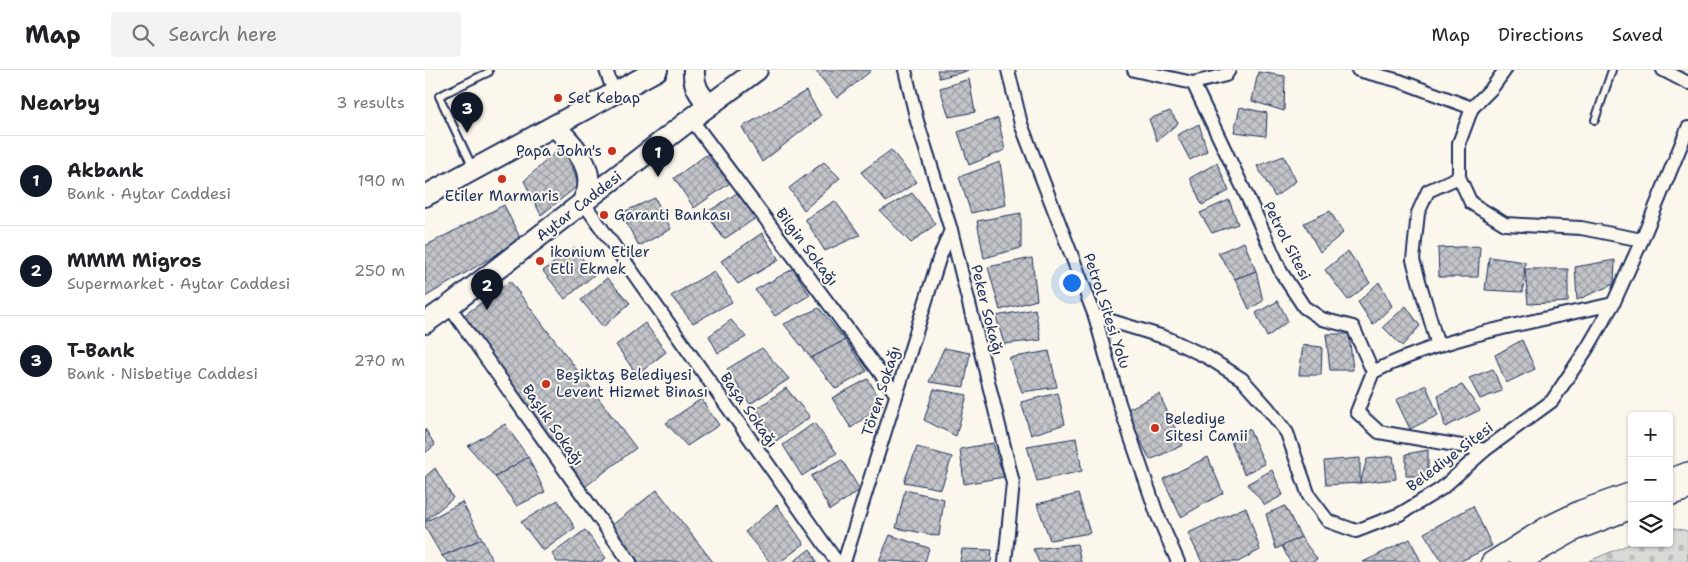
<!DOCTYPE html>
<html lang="en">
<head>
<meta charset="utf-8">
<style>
	body { margin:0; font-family:"Shantell Sans",sans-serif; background:#f2f2f2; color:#202124 }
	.controls { position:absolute; right:15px; bottom:15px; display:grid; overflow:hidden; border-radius:5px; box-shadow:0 1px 4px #0004 }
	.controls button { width:45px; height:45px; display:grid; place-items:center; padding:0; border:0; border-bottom:1px solid #e0e0e0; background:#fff; color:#202124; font:25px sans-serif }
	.you { position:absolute; left:646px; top:212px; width:18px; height:18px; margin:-12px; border:4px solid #fff; border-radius:50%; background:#1a73e8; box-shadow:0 0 0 8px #1a73e833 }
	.badge { display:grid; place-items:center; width:32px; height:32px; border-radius:50%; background:#111827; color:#fff; font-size:16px; font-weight:700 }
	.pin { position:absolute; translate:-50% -41px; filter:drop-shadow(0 1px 2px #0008) }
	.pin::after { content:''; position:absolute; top:26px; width:18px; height:15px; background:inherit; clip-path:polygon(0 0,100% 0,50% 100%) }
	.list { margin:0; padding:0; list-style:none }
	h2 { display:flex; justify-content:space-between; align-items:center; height:65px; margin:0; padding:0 20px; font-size:21px }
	h2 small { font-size:16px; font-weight:400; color:#757577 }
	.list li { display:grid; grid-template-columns:32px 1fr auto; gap:15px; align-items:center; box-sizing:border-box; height:90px; padding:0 20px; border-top:1px solid #e0e0e0 }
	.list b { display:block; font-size:19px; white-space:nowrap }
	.list p { margin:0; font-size:16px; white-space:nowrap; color:#757577 }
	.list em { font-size:16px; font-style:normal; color:#757577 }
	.icon { flex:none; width:28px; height:28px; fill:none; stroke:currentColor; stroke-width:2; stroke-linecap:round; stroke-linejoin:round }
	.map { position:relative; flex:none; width:1263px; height:492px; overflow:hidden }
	header { display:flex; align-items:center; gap:30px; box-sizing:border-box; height:70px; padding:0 25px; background:#fff; border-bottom:1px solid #e0e0e0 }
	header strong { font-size:24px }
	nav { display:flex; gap:28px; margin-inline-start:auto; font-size:18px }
	.search { width:350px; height:45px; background:#f2f2f2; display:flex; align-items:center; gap:12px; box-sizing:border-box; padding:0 18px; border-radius:5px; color:#757577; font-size:19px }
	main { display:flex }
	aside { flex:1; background:#fff }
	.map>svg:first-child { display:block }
	.cemetery { fill:url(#cemetery-stones); stroke:#7a849a }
	.building { fill:url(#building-cross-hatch); stroke:#1b2f5e }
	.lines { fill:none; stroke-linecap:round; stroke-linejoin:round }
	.lane-casing { stroke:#1b2f5e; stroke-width:10 }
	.street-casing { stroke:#1b2f5e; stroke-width:16 }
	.secondary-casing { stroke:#1b2f5e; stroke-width:22 }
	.primary-casing { stroke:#1b2f5e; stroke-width:24 }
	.lane { stroke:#fbf7ec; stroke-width:6 }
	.street { stroke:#fbf7ec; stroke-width:12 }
	.secondary { stroke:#fbf7ec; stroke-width:19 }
	.primary { stroke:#fbf7ec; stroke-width:20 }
	.poi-dot { fill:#c8321e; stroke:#fbf7ec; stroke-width:2 }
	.labels { text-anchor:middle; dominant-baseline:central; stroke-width:4; stroke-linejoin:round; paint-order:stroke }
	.poi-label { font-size:15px; fill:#1b2f5e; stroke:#fbf7ec; text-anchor:start }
	.street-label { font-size:15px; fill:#1b2f5e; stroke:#fbf7ec }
</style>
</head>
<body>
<header>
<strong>Map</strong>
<div class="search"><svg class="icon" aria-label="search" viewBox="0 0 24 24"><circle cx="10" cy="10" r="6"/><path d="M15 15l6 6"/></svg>Search here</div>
<nav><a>Map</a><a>Directions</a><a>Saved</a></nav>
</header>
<main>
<aside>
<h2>Nearby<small>3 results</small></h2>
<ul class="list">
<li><span class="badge">1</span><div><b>Akbank</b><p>Bank · Aytar Caddesi</p></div><em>190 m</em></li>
<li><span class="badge">2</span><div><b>MMM Migros</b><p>Supermarket · Aytar Caddesi</p></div><em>250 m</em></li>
<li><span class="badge">3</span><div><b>T-Bank</b><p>Bank · Nisbetiye Caddesi</p></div><em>270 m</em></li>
</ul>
</aside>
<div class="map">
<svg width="1263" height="492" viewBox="0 0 1263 492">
	<defs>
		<pattern id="cemetery-stones" width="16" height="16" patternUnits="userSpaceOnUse" patternTransform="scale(1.25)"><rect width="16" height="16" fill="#dadad7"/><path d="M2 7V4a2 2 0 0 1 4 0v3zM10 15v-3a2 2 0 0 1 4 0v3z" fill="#babbbb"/></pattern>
		<pattern id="building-cross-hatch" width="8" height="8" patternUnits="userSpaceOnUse" patternTransform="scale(1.25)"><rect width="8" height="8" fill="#c3c5c9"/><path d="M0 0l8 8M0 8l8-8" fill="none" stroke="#9ea0a6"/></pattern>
	</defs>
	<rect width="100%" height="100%" fill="#fbf7ec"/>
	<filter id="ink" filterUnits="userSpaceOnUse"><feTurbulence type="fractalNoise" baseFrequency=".02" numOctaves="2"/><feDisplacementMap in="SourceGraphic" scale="10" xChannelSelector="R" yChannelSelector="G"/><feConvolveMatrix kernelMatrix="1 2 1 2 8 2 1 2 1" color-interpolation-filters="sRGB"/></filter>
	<g filter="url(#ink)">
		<polygon class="cemetery" points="1244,457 1263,461 1263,492 1162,492 1207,473 1244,473"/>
		<g class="building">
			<polygon points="390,0 445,0 446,1 412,28"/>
			<polygon points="512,0 542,0 543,1 514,8"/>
			<polygon points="833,2 860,6 859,41 827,31"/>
			<polygon points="544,9 550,42 524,47 515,18"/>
			<polygon points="381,21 396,46 337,92 317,57"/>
			<polygon points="815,37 842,43 841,66 809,62"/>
			<polygon points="745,41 753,53 732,71 724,49"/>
			<polygon points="573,48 580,80 544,95 533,62"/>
			<polygon points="774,54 782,81 765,90 752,65"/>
			<polygon points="138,75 154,115 116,145 99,111"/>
			<polygon points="466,80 492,112 461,132 436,102"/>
			<polygon points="281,85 305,113 269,138 249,108"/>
			<polygon points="859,86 871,111 850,127 832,96"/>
			<polygon points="399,92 415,108 379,140 364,118"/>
			<polygon points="575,92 581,135 546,143 534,107"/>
			<polygon points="792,93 804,121 777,135 765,108"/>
			<polygon points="312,123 331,148 299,169 281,143"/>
			<polygon points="487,123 511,154 486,173 455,141"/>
			<polygon points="230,128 246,159 214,176 196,143"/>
			<polygon points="804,130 813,154 787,163 775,143"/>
			<polygon points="410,131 435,165 400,181 380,149"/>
			<polygon points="79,135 96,170 0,227 0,176"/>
			<polygon points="905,141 918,163 895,182 879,153"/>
			<polygon points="596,143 596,178 559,188 552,151"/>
			<polygon points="337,163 354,190 313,214 296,191"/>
			<polygon points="819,172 831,201 810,209 793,183"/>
			<polygon points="1055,176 1053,207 1014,207 1013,178"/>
			<polygon points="149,177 169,205 140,229 118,201"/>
			<polygon points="923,181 945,213 923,230 900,200"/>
			<polygon points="1064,187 1100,192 1098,222 1060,220"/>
			<polygon points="607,188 612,230 575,240 563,197"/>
			<polygon points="1190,190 1189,214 1152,230 1150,197"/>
			<polygon points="368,199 385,225 350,246 330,220"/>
			<polygon points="1100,199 1143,199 1143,232 1103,234"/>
			<polygon points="289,201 307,232 268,253 246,226"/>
			<polygon points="831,201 838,231 824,239 810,209"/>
			<polygon points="182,208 205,233 178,257 156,230"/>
			<polygon points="85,211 211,378 157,419 33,250"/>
			<polygon points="954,212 967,236 948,255 933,232"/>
			<polygon points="853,231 863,251 842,267 831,243"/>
			<polygon points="981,236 995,256 977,276 958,257"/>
			<polygon points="394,238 420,270 386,288 359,254"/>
			<polygon points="610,239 616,270 579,274 571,246"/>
			<polygon points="306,250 321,267 293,283 284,266"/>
			<polygon points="220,253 241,282 212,305 191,275"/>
			<polygon points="901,264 924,264 928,300 905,300"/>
			<polygon points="420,270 442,301 411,319 386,288"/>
			<polygon points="1097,270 1110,299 1081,313 1070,285"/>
			<polygon points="878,275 897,277 896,305 874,305"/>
			<polygon points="337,278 364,309 325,334 302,299"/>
			<polygon points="519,278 545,283 539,317 504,312"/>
			<polygon points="624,281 632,317 597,322 584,288"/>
			<polygon points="1068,299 1077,321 1055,329 1044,308"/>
			<polygon points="443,309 458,334 426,358 407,328"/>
			<polygon points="1001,315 1013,345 985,359 971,330"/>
			<polygon points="1037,315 1055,340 1020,357 1013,325"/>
			<polygon points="361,318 385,347 351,371 332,339"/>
			<polygon points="509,319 542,325 531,366 499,350"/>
			<polygon points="633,323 640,354 606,365 596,332"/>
			<polygon points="734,324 758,375 725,390 701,340"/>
			<polygon points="276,329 294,355 262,376 241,353"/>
			<polygon points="389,353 412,383 377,406 358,375"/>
			<polygon points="80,354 103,387 70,407 43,376"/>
			<polygon points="0,359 10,375 0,383"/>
			<polygon points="824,359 840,394 819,404 805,369"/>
			<polygon points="651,368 657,401 612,411 602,376"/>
			<polygon points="568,373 579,407 539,414 535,379"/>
			<polygon points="492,377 527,387 516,419 479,412"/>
			<polygon points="1003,380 1003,406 981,406 981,384"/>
			<polygon points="968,386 971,409 935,413 942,389"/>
			<polygon points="103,387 120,422 92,436 70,407"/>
			<polygon points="783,387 798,423 756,447 738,409"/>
			<polygon points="935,388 935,413 901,415 899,391"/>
			<polygon points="417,390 435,420 405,440 386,406"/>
			<polygon points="10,398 28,428 0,451 0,407"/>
			<polygon points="847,400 858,425 840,435 822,414"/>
			<polygon points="232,420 288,492 214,492 186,456"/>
			<polygon points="480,420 519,429 514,466 471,458"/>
			<polygon points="653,424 665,463 625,470 612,434"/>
			<polygon points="133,430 150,458 118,481 96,452"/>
			<polygon points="37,432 57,469 17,486 0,457 0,452"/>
			<polygon points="352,435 379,474 355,492 345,492 320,462"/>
			<polygon points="860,436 876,467 851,479 841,444"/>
			<polygon points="1048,436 1067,476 1034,492 1017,492 999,463"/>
			<polygon points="821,437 835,480 813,492 777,492 763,463"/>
			<polygon points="160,460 181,488 175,492 132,492 127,484"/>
			<polygon points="465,465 504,478 500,492 454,491"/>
			<polygon points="876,467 892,489 888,492 865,492 857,476"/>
			<polygon points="57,469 68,492 23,492 17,486"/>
			<polygon points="985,469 996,492 938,492"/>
			<polygon points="652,474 656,492 614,492 608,479"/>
			<polygon points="385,479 392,492 368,492"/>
			<polygon points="537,479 567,480 566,492 535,492"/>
		</g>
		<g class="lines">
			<defs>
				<g id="lane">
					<polyline points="1170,50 1187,0"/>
					<polyline points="48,98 14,26 64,2"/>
				</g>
				<g id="street">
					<polyline points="181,0 189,23"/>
					<polyline points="480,0 492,51 526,160 588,413 580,492"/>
					<polyline points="583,0 596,54 670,246 694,333 732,444 753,492"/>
					<polyline points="709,0 768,13 801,5 804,0"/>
					<polyline points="933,0 975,11 1047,38"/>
					<polyline points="1080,0 1067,18 1047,38 1034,73 1034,107 1046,133 1080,154 1156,158 1217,170"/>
					<polyline points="1238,0 1263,13"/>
					<polyline points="768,13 830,143 856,202 879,237 897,249 928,257 948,302 932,342 954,362 1060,380"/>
					<polyline points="266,49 471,324"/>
					<polyline points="158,132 412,492"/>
					<polyline points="24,236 205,492"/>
					<polyline points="670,246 742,268 782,287 817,309 842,337 862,363 884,426 903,451 931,461 975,444 1016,419 1060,380 1127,331 1163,277 1188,234 1217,170 1263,58"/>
					<polyline points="1013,276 988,190 993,143 1003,121 1034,107"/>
					<path d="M948 302C1023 265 1107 252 1188 234"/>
					<polyline points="419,492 514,189 526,160"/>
				</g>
				<g id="secondary">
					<polyline points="1244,409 1263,402"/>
					<polyline points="1244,426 1263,420"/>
					<polyline points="1066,492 1121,457 1156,440 1207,422"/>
					<polyline points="1095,492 1150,461 1207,439"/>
				</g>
				<g id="primary">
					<path d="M269 0C268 15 274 25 285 35"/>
					<path d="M129 56C145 71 167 93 163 117 163 122 159 128 158 132"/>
					<polyline points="0,126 232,0"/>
					<polyline points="0,253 24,236 266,49 332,0"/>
				</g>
			</defs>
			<use href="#lane" class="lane-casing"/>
			<use href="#street" class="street-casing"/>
			<use href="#secondary" class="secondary-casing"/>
			<use href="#primary" class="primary-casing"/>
			<use href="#lane" class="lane"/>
			<use href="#street" class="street"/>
			<use href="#secondary" class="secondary"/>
			<use href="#primary" class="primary"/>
		</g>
	</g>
	<g class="poi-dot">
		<circle cx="133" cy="28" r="5"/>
		<circle cx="187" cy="81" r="5"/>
		<circle cx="77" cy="109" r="5"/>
		<circle cx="179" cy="145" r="5"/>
		<circle cx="115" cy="191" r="5"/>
		<circle cx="121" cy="314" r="5"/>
		<circle cx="730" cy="358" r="5"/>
	</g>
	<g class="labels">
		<g class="poi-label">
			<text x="143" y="28">Set Kebap</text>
			<text x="177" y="81" text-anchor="end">Papa John's</text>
			<text x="77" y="126" text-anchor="middle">Etiler Marmaris</text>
			<text x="189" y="145">Garanti Bankası</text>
			<text x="125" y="182">ikonium Etiler<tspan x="125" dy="17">Etli Ekmek</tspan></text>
			<text x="131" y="305">Beşiktaş Belediyesi<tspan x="131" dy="17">Levent Hizmet Binası</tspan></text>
			<text x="740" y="349">Belediye<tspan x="740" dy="17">Sitesi Camii</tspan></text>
		</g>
		<g class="street-label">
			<text transform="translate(154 136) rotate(-38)">Aytar Caddesi</text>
			<text transform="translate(862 171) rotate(63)">Petrol Sitesi</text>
			<text transform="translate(382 177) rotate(53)">Bilgin Sokağı</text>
			<text transform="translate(562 240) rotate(76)">Peker Sokağı</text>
			<text transform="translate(682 241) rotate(72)">Petrol Sitesi Yolu</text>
			<text transform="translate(456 321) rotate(-72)">Tören Sokağı</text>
			<text transform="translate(324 340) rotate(55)">Başa Sokağı</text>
			<text transform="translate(128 355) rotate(55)">Başlık Sokağı</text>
			<text transform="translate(1025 387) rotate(-37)">Belediye Sitesi</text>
		</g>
	</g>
</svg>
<div class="controls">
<button>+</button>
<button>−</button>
<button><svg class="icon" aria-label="layers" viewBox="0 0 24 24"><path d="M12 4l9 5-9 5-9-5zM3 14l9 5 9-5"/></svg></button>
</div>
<div class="you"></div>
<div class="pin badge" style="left:233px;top:107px">1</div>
<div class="pin badge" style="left:62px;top:240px">2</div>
<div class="pin badge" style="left:42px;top:63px">3</div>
</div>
</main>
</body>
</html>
